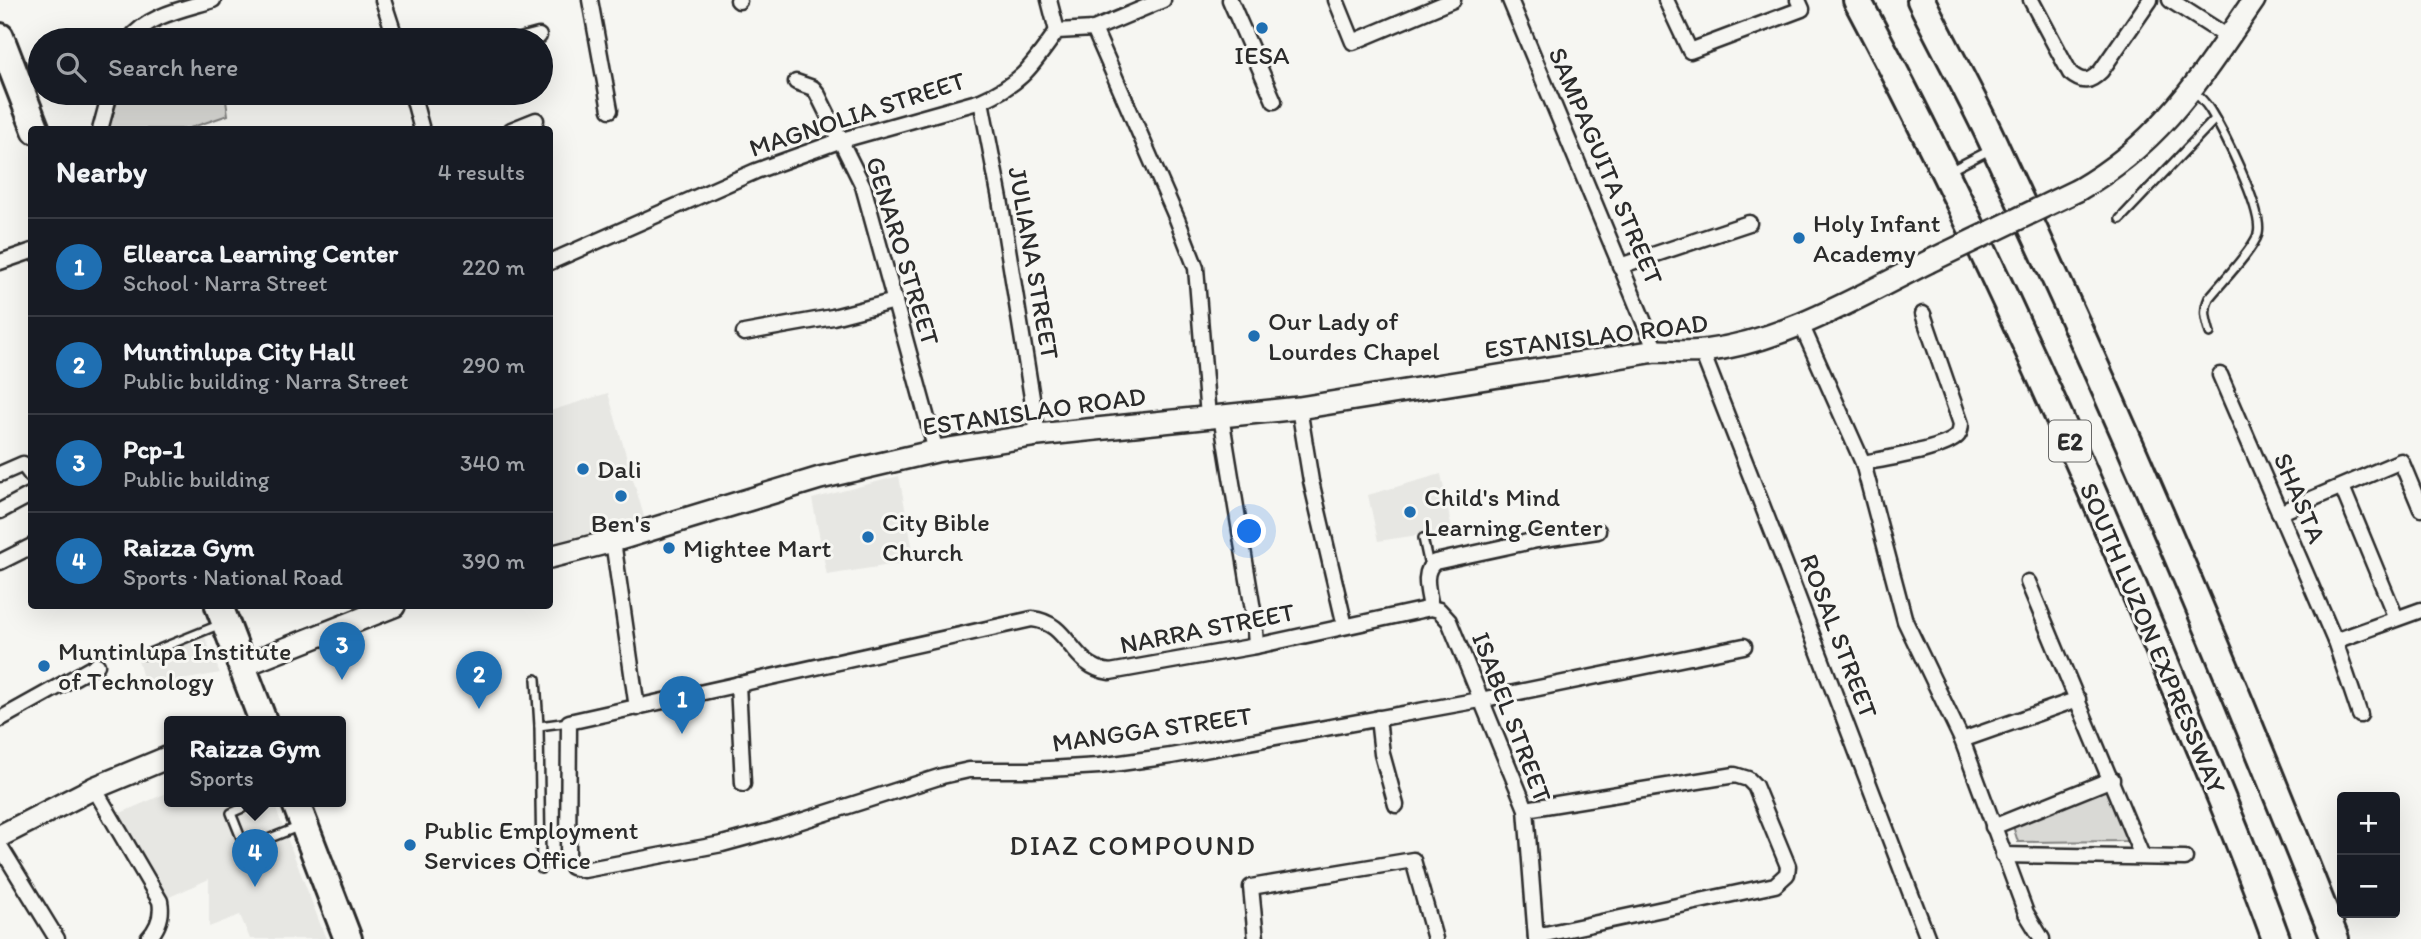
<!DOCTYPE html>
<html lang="en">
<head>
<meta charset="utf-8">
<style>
	body { margin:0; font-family:Itim,sans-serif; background:#242831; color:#f1f3f6 }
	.controls { position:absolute; right:21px; bottom:21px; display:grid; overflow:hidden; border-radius:7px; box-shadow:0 7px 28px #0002 }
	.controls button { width:63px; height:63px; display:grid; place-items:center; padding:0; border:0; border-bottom:2px solid #363941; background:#171b24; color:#f1f3f6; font:35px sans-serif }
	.you { position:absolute; left:1250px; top:532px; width:24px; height:24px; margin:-18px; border:5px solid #fff; border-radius:50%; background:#1a73e8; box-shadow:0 0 0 10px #1a73e833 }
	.badge { display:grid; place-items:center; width:46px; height:46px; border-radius:50%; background:#1f6fb2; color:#fff; font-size:23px; font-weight:700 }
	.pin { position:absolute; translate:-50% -58px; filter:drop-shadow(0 2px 4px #0008) }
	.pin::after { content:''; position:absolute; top:37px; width:24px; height:21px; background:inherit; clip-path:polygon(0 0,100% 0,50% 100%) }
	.popup { position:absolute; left:164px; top:716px; width:182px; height:91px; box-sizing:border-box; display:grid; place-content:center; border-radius:7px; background:#171b24; filter:drop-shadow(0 2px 5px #0005); font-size:23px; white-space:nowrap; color:#9ea1a6 }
	.popup b { font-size:26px; color:#f1f3f6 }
	.popup::after { content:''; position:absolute; left:50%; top:100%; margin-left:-14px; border:14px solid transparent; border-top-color:#171b24 }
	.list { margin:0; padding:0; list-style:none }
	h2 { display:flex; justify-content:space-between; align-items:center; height:91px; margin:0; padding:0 28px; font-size:30px }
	h2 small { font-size:23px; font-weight:400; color:#9ea1a6 }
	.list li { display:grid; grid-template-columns:46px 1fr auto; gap:21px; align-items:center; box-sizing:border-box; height:98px; padding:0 28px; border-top:2px solid #363941 }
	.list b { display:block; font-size:26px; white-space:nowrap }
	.list p { margin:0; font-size:23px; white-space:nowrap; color:#9ea1a6 }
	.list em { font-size:23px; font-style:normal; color:#9ea1a6 }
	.icon { flex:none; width:38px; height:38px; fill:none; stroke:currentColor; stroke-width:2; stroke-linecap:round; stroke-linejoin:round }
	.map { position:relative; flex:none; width:2421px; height:939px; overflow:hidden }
	.search { position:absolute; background:#171b24; box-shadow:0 7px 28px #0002; left:28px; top:28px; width:525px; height:77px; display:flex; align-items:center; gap:18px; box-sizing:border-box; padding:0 24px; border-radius:38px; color:#9ea1a6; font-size:26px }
	.panel { position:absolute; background:#171b24; box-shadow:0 7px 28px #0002; left:28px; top:126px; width:525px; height:483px; border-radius:7px }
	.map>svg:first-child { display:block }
	.built { fill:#e7e7e3 }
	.green { fill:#d9d9d5; stroke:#828280; stroke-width:2 }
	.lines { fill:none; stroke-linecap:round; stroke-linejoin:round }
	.lane-casing { stroke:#2b2b2b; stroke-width:12 }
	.street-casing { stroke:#2b2b2b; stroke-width:19 }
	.secondary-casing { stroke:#2b2b2b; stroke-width:26 }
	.highway-casing { stroke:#2b2b2b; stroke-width:32 }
	.lane { stroke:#f6f6f2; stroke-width:7 }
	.street { stroke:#f6f6f2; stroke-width:14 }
	.secondary { stroke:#f6f6f2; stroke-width:21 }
	.highway { stroke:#f6f6f2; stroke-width:26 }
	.secondary-bridge-casing { stroke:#2b2b2b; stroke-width:26; stroke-linecap:butt }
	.secondary-bridge { stroke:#f6f6f2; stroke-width:21 }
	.poi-dot { fill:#1f6fb2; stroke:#f6f6f2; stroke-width:2.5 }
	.labels { text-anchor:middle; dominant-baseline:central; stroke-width:6; stroke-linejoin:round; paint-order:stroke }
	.shield { fill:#f6f6f2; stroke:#686867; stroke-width:2 }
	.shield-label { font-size:24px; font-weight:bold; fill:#2b2b2b }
	.poi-label { font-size:26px; fill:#2b2b2b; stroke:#f6f6f2; text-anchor:start }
	.street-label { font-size:26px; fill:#2b2b2b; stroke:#f6f6f2 }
	.neighbourhood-label { font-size:28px; letter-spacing:2px; fill:#2b2b2b; stroke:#f6f6f2 }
</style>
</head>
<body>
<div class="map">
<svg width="2421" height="939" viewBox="0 0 2421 939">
	<rect width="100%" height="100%" fill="#f6f6f2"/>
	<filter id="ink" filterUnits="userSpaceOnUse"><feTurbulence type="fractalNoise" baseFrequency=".0143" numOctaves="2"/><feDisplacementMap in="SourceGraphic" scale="14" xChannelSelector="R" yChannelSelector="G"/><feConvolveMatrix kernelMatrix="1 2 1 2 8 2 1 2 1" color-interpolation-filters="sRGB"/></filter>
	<g filter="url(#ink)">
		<g class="built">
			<polygon points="608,393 645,520 550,549 550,411"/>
			<polygon points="1441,474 1452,530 1378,541 1368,495"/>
			<polygon points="899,476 915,561 827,575 812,499"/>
			<polygon points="200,625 220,673 145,687 136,652"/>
			<polygon points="169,792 169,801 273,801 326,939 250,939 240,915 209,927 209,879 163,900 116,815"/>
		</g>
		<g class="green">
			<polygon points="120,93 159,93 161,96 225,93 228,115 187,129 108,129"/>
			<polygon points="2108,789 2129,841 2018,842 2013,826"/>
		</g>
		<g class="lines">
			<defs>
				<g id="lane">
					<path d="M2192 90C2199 96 2205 102 2210 110 2223 131 2264 211 2258 234 2253 250 2221 283 2209 298 2203 311 2206 319 2210 333"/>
					<polyline points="1949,171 1992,149"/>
					<polyline points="2120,219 2215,119"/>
					<polyline points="1423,538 1429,566"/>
					<polyline points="144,655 221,624"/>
					<polyline points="536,679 539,726 541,869"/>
					<polyline points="539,726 569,722"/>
					<polyline points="259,801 231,813 245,848 298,827"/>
				</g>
				<g id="street">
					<polyline points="383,0 396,40"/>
					<polyline points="590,0 610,110"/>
					<polyline points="738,0 739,1"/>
					<polyline points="1049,0 1057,31"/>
					<polyline points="1230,0 1274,101"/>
					<polyline points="1336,0 1353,42 1453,0"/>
					<polyline points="1510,0 1656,351"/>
					<polyline points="1666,0 1690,51 1802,9 1798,0"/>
					<path d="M2031 0 2070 73C2083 84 2090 82 2101 71L2150 0"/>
					<polyline points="2170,0 2228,37"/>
					<polyline points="1094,29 1177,219 1196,268 1208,417"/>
					<path d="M129 40C148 15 184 9 213 0"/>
					<polyline points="524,40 539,36"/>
					<polyline points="796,82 813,88 817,93 863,186 936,451"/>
					<polyline points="412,93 422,130"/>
					<polyline points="981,101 1000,199 1038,435"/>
					<polyline points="100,130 110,93"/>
					<polyline points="511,130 536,120"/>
					<polyline points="0,262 32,251"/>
					<path d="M550 262 756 171 842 140 981 101C1023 82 1031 67 1057 31L1094 29 1163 0"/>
					<polyline points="1620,266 1749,223"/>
					<polyline points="1801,324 1863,463 1905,621 1962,740 2026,913 2042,939"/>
					<polyline points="744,333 833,317 895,301"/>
					<polyline points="1702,352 1784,561 1928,939"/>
					<polyline points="2220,375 2335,641 2360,715"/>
					<polyline points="1299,408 1311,481 1345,626"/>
					<polyline points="1221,416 1254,616 1256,646"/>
					<path d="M1863 463C1883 459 1948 449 1958 435 1961 431 1960 429 1961 424L1923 314"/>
					<polyline points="0,474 23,464 32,476"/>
					<polyline points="2342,487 2396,618"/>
					<polyline points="0,511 32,494"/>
					<polyline points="2279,513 2401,461 2421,509"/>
					<polyline points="613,541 637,708"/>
					<polyline points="0,562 32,546"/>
					<polyline points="2028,582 2142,856"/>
					<path d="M1431 608 1256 646 1110 672C1069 666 1071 623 1032 619L569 722 568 858 572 867 584 870 722 844 773 830 942 776 969 770H1032L1099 766 1171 756 1480 700 1744 646"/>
					<polyline points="1431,608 1439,610 1449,621 1526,809 1536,939"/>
					<path d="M1431 608C1429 593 1421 572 1435 562L1537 540 1598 531"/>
					<polyline points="2335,641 2421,610"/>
					<polyline points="738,684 743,784"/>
					<polyline points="1378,718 1382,754 1396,805"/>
					<polyline points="0,719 97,665"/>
					<polyline points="1962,740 2078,699"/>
					<path d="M94 788 160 901C163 916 158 928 148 939"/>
					<polyline points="1526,809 1735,775 1748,779 1755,786 1788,866 1787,874 1775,885 1536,936"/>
					<polyline points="1993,827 2112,779"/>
					<polyline points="0,846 57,939"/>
					<polyline points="2003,855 2185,858"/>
					<polyline points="1256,939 1251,887 1413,860 1435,939"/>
				</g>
				<g id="secondary">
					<path d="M2078 190C2163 141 2200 78 2254 0"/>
					<path d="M550 557 613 541 820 478 936 451 1038 435 1299 408 1656 351C1672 351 1689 353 1704 351 1785 341 1856 298 1928 262"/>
					<polyline points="242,666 394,606"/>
					<polyline points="0,836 94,788 169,757"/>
				</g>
				<g id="highway">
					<path d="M1857 0C1968 209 2066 426 2157 644 2198 742 2240 839 2276 939"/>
					<path d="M1921 0C1946 51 1974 100 1997 151 2118 410 2230 673 2335 939"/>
					<polyline points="0,37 36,130"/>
					<polyline points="219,606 263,721"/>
					<polyline points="295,801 348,939"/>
				</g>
			</defs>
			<use href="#lane" class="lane-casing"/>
			<use href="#street" class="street-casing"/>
			<use href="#secondary" class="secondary-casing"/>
			<use href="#highway" class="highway-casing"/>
			<use href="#lane" class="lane"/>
			<use href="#street" class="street"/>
			<use href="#secondary" class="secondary"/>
			<use href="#highway" class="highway"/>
			<defs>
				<polyline id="secondary-bridge" points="1928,262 2078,190"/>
			</defs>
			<use href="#secondary-bridge" class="secondary-bridge-casing"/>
			<use href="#secondary-bridge" class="secondary-bridge"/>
		</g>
	</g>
	<g class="poi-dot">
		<circle cx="1262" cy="28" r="7"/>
		<circle cx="1799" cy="238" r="7"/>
		<circle cx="1254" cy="336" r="7"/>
		<circle cx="583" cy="469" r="7"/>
		<circle cx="621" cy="496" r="7"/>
		<circle cx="1410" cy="512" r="7"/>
		<circle cx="868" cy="537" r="7"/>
		<circle cx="669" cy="548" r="7"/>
		<circle cx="44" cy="666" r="7"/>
		<circle cx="410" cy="845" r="7"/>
	</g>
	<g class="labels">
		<rect class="shield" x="2049" y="420.5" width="42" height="41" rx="5"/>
		<g class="shield-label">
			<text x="2070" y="441">E2</text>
		</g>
		<g class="poi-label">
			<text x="1262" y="55" text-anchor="middle">IESA</text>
			<text x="1813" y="223">Holy Infant<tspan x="1813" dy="30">Academy</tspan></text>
			<text x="1268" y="321">Our Lady of<tspan x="1268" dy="30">Lourdes Chapel</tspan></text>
			<text x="597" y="469">Dali</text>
			<text x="1424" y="497">Child's Mind<tspan x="1424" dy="30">Learning Center</tspan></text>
			<text x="882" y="522">City Bible<tspan x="882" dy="30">Church</tspan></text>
			<text x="621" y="523" text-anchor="middle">Ben's</text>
			<text x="683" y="548">Mightee Mart</text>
			<text x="58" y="651">Muntinlupa Institute<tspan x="58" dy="30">of Technology</tspan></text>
			<text x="424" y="830">Public Employment<tspan x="424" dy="30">Services Office</tspan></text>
		</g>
		<g class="street-label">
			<text transform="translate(857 114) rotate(-18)">MAGNOLIA STREET</text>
			<text transform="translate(1606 166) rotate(67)">SAMPAGUITA STREET</text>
			<text transform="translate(903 251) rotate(73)">GENARO STREET</text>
			<text transform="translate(1034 263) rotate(80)">JULIANA STREET</text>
			<text transform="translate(1596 336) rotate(-7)">ESTANISLAO ROAD</text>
			<text transform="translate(1034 411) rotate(-8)">ESTANISLAO ROAD</text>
			<text transform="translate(2300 498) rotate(67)">SHASTA</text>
			<text transform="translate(1207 628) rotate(-11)">NARRA STREET</text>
			<text transform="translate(1839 636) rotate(69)">ROSAL STREET</text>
			<text transform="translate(2153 638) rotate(67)">SOUTH LUZON EXPRESSWAY</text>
			<text transform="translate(1512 717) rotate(69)">ISABEL STREET</text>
			<text transform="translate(1152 729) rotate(-8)">MANGGA STREET</text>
		</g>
		<g class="neighbourhood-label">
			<text x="1133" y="845">DIAZ COMPOUND</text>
		</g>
	</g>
</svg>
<div class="controls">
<button>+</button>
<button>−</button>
</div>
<div class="you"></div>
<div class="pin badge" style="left:682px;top:734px">1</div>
<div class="pin badge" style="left:479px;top:709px">2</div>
<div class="pin badge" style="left:342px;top:680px">3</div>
<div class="pin badge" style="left:255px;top:887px">4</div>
<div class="popup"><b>Raizza Gym</b>Sports</div>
<div class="search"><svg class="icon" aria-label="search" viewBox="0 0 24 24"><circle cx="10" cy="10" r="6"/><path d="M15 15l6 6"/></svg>Search here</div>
<section class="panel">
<h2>Nearby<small>4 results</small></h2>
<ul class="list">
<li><span class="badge">1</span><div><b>Ellearca Learning Center</b><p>School · Narra Street</p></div><em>220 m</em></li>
<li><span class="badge">2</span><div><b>Muntinlupa City Hall</b><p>Public building · Narra Street</p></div><em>290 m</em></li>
<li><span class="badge">3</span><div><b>Pcp-1</b><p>Public building</p></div><em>340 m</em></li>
<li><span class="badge">4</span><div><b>Raizza Gym</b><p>Sports · National Road</p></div><em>390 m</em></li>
</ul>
</section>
</div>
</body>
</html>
